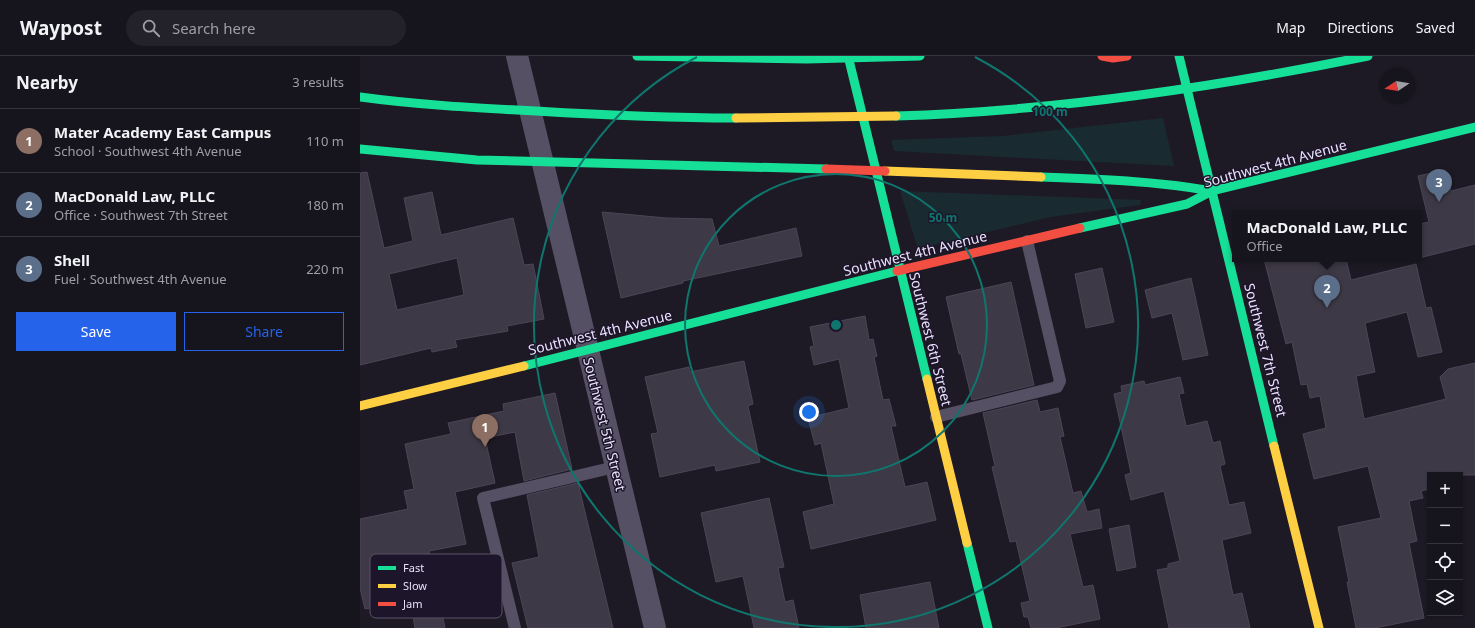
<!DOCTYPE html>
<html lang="en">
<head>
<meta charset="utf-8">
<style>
	body { margin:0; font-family:"Noto Sans",sans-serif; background:#232129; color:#f1f3f6 }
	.controls { position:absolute; right:12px; bottom:12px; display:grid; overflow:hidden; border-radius:0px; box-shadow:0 1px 3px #0004 }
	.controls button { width:36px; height:36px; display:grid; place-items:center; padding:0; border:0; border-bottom:1px solid #35333b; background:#16141c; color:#f1f3f6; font:20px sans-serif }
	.compass { position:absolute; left:1019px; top:12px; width:36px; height:36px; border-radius:50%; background:#16141c; box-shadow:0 1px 3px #0004; rotate:258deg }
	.you { position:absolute; left:449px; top:356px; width:14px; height:14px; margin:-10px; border:3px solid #fff; border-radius:50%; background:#1a73e8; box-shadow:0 0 0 6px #1a73e833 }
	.badge { display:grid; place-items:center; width:26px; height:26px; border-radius:50%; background:#2563eb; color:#fff; font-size:13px; font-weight:700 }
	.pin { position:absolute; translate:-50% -33px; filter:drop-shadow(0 1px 2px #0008) }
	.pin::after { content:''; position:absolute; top:21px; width:14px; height:12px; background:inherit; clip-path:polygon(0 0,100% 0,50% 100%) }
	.popup { position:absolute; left:872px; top:154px; width:190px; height:52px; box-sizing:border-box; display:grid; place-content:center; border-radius:0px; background:#16141c; filter:drop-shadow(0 1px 3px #0005); font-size:13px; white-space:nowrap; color:#9e9ea3 }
	.popup b { font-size:15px; color:#f1f3f6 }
	.popup::after { content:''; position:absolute; left:50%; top:100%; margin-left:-8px; border:8px solid transparent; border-top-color:#16141c }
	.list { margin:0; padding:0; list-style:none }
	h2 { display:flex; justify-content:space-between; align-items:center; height:52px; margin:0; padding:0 16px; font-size:17px }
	h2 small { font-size:13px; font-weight:400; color:#9e9ea3 }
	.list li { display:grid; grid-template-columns:26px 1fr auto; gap:12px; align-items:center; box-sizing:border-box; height:64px; padding:0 16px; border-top:1px solid #35333b }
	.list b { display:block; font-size:15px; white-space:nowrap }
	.list p { margin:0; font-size:13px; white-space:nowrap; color:#9e9ea3 }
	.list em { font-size:13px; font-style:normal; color:#9e9ea3 }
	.actions { display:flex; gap:8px; padding:12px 16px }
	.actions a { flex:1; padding:9px 0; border:1px solid #2563eb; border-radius:0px; text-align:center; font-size:14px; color:#2563eb }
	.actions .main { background:#2563eb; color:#fff }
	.icon { flex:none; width:22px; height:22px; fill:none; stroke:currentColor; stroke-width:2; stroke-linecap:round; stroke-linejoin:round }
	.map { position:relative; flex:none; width:1115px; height:572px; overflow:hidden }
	header { display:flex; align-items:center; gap:24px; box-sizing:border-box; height:56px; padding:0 20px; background:#16141c; border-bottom:1px solid #35333b }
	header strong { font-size:19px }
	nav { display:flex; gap:22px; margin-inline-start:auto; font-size:14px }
	.search { width:280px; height:36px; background:#232129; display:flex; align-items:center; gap:10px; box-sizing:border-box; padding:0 14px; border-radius:22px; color:#9e9ea3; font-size:15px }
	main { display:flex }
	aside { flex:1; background:#16141c }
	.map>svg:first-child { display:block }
	.green { fill:#192b31 }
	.building { fill:#3e3946; stroke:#4c4557; fill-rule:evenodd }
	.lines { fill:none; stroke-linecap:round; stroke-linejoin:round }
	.lane { stroke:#555064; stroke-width:12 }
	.street { stroke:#555064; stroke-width:22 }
	.fast { stroke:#16e098; stroke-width:9 }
	.slow { stroke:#ffcf43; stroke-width:9 }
	.jam { stroke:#f24e42; stroke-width:9 }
	.fast-bridge { stroke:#16e098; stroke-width:9 }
	.slow-bridge { stroke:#ffcf43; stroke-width:9 }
	.jam-bridge { stroke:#f24e42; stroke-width:9 }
	.ring { fill:none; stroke:#0f766e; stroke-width:2 }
	.labels { text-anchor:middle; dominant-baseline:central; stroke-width:3; stroke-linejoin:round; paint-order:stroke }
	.street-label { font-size:14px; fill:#eae1fc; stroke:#1d152a }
	.key { fill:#1d152a; stroke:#5a5269; stroke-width:1 }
	.key-label { font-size:11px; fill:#eae1fc }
	.centre { fill:#0f766e; stroke:#1d152a; stroke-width:2 }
	.ring-label { font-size:12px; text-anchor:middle; font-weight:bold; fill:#0f766e; stroke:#1d152a; stroke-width:3; stroke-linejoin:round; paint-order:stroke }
</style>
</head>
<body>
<header>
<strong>Waypost</strong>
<div class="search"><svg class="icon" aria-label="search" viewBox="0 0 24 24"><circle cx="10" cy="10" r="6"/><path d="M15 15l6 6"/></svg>Search here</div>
<nav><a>Map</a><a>Directions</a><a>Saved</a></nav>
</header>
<main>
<aside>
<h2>Nearby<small>3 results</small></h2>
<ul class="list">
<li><span class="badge" style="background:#8d6e63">1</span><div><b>Mater Academy East Campus</b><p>School · Southwest 4th Avenue</p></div><em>110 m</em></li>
<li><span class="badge" style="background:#5c6f8a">2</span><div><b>MacDonald Law, PLLC</b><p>Office · Southwest 7th Street</p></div><em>180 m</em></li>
<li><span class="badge" style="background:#5c6f8a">3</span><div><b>Shell</b><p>Fuel · Southwest 4th Avenue</p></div><em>220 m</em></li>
</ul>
<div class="actions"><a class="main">Save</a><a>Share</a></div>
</aside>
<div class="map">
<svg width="1115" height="572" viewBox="0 0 1115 572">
	<rect width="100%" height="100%" fill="#1e1a25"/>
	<g class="green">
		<polygon points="803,62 814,110 534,95 531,84 643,80"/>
		<polygon points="540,135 781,144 780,149 690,161 558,193"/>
	</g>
	<g class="building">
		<polygon points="1085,114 1091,135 1115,129 1115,188 1059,202 1059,168 1069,166 1058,120"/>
		<path d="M7 116 24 192 53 185 44 142 72 136 81 179 153 162 164 209 173 208 184 263 147 270 148 275 95 284 97 291 72 296 71 292 0 309V117ZM97 202 104 239 37 254 29 218Z"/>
		<polygon points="242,156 306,162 352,163 359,190 436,172 442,200 323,225 323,227 261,242"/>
		<polygon points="904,203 986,203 991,224 1056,208 1066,252 1071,251 1082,296 1058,301 1047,256 1005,267 1015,316 996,320 1004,363 1086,343 1080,321 1088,313 1115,307 1115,419 1070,419 1070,433 1061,435 1063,442 1049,445 1057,485 1049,487 1064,562 1015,572 996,572 987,526 989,526 978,471 1021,462 1008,410 954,423 943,378 966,372 960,340 950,342 947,328 941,329 932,286 926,288"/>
		<polygon points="742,212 754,266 726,272 715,218"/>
		<polygon points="831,222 848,299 823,304 812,257 792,262 785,234"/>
		<polygon points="651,226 674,329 612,344 601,298 599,298 586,241"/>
		<polygon points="505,260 509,284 513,283 517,300 514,301 523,344 529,343 536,370 531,370 545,431 567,426 576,464 451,493 443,456 474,448 461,387 455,389 448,362 489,352 479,303 454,309 450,291 454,290 450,271"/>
		<polygon points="384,305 393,348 388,350 400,406 356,415 355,409 300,421 291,378 298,377 285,321 329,311 330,316"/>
		<polygon points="820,321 824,337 819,338 826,370 847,365 853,387 860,385 865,408 860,410 869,449 884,446 891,477 862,484 873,539 882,537 890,572 809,572 797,514 808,512 808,508 820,505 804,435 771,444 765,419 771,417 754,338 762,336 761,330 784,325 785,329"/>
		<polygon points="195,337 212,413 164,425 155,376 125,382 135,427 95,436 106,488 69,495 85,572 55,572 50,544 5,553 0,532 0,463 48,453 44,435 54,433 45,388 91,378 88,367 144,355 143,348"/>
		<polygon points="677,344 680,356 698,352 704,380 700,381 713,437 721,435 727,456 739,453 742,472 710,478 723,531 733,529 740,563 696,572 671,572 668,561 664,561 661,547 670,545 656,485 650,486 632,411 635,410 623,357"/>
		<polygon points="218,427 253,572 168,572 152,507 179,501 167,439"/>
		<polygon points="409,442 424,511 418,512 425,546 433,544 439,572 394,572 383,520 356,526 341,457"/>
		<polygon points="769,469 776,511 757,515 749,473"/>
		<polygon points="570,526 579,572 506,572 500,539"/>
	</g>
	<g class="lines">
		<g class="lane">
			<polyline points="576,361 697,331 700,325 667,185"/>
			<polyline points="155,572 123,442 255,411"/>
		</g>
		<polyline class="street" points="157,0 295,572"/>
		<g class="fast">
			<polyline points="488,0 567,323"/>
			<polyline points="819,0 914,390"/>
			<path d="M681 121C739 123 795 125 852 135"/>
			<polyline points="852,135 1115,71"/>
			<polyline points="720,172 827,148 852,135"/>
			<polyline points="164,310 537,215"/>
			<polyline points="607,487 628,572"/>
		</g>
		<g class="slow">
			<polyline points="525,115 681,121"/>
			<polyline points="567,323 607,487"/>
			<polyline points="0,350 164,310"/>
			<polyline points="914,390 959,572"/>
		</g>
		<g class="jam">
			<polyline points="742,0 753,2 767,0"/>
			<polyline points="537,215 720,172"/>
		</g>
		<g class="fast-bridge">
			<polyline points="277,0 447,3 560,0"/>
			<path d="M0 41C58 49 117 52 176 55 242 59 309 62 376 62"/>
			<path d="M536 60C695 55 852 32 1008 0"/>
			<polyline points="0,93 117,104 466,113"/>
		</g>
		<polyline class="slow-bridge" points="376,62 536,60"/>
		<polyline class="jam-bridge" points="466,113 525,115"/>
	</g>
	<g class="ring">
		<circle cx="476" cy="269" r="151"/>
		<path d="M615 1A302 302 0 1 1 337 1"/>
	</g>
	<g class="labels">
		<g class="street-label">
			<text transform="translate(915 107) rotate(-15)">Southwest 4th Avenue</text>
			<text transform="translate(555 197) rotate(-14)">Southwest 4th Avenue</text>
			<text transform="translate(240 276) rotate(-14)">Southwest 4th Avenue</text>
			<text transform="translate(571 283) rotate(76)">Southwest 6th Street</text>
			<text transform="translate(906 294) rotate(76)">Southwest 7th Street</text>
			<text transform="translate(245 368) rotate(76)">Southwest 5th Street</text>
		</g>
	</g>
	<rect x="10" y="498" width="132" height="64" rx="6" class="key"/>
	<rect x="18" y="510" width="18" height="4" fill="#16e098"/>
	<rect x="18" y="528" width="18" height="4" fill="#ffcf43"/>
	<rect x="18" y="546" width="18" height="4" fill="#f24e42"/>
	<g class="key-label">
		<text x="43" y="516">Fast</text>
		<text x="43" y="534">Slow</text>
		<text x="43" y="552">Jam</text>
	</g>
	<circle cx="476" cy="269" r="6" class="centre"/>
	<g class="ring-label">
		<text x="690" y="60">100 m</text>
		<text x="583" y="166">50 m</text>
	</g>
</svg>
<div class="controls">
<button>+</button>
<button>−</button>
<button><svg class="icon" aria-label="locate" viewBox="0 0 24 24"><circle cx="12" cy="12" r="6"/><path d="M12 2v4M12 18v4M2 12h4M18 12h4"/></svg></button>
<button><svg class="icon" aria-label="layers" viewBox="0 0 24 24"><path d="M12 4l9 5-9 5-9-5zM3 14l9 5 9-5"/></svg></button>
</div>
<svg class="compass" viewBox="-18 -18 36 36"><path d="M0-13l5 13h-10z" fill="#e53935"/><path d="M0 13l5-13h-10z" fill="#9e9ea3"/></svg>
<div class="you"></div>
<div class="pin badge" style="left:125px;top:391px;background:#8d6e63">1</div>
<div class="pin badge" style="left:967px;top:252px;background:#5c6f8a">2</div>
<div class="popup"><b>MacDonald Law, PLLC</b>Office</div>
<div class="pin badge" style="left:1079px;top:146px;background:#5c6f8a">3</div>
</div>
</main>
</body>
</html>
